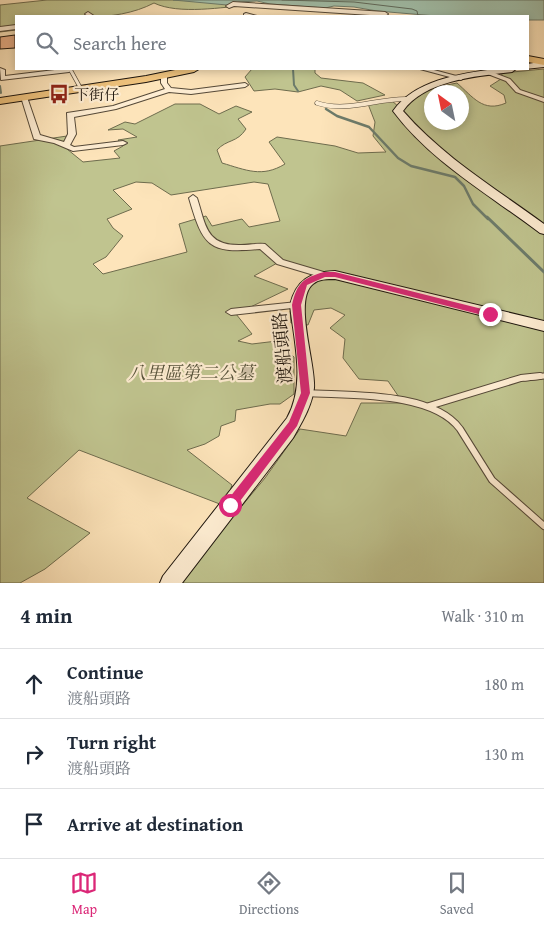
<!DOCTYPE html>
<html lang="en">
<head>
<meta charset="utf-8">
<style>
	body { margin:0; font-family:"Gentium Book Plus","Noto Serif TC",serif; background:#f6f6f7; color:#1f2937 }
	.compass { position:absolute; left:424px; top:85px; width:45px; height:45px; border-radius:50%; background:#fff; box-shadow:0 2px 8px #0003; rotate:327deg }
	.stop { position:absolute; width:15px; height:15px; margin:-11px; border:4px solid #db2777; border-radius:50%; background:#fff }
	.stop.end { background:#db2777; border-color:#fff; box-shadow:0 1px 5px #0008 }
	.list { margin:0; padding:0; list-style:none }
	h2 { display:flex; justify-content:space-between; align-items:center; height:65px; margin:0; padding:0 20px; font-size:21px }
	h2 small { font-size:16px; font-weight:400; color:#747a83 }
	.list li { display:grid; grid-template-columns:32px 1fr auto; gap:15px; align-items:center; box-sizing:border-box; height:70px; padding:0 20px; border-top:1px solid #e0e1e3 }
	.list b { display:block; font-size:19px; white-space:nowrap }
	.list p { margin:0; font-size:16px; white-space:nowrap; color:#747a83 }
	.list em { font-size:16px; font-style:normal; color:#747a83 }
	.icon { flex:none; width:28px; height:28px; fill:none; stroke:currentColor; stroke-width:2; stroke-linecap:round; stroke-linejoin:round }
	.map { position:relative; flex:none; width:544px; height:583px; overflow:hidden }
	.search { position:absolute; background:#fff; box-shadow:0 2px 8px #0003; left:15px; right:15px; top:15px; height:55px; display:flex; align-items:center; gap:12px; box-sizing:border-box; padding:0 18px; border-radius:0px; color:#747a83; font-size:19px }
	.sheet { height:275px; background:#fff }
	nav { display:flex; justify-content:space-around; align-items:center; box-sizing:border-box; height:70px; border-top:1px solid #e0e1e3; background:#fff; font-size:14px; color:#747a83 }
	nav a { display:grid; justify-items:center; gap:2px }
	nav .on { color:#db2777 }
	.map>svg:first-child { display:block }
	.green { fill:#c0c48f; stroke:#6e6c4e; fill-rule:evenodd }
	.water { fill:#a1bfaa; stroke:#6c7b6b }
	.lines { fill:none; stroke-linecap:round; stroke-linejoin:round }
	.shore { stroke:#5f6a5c; stroke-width:1 }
	.stream-far2 { stroke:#6c7b6b; stroke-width:2 }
	.stream-far1 { stroke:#6c7b6b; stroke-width:2.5 }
	.stream { stroke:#6c7b6b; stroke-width:3 }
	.building { fill:#eab088; stroke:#1d150d }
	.lane-far3-casing { stroke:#554938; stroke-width:4.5 }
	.lane-far2-casing { stroke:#554938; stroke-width:5 }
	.lane-far1-casing { stroke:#554938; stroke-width:7 }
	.lane-casing { stroke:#554938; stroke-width:8 }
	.street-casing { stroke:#554938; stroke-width:2 }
	.secondary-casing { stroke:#1d150d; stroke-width:2 }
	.primary-casing { stroke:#1d150d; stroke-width:2 }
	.lane-far3 { stroke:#feedd2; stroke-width:3 }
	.lane-far2 { stroke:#feedd2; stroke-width:4 }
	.lane-far1 { stroke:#feedd2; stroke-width:5 }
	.lane { stroke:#feedd2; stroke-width:6 }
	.street { fill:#feedd2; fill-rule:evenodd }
	.secondary { fill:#feedd2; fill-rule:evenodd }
	.primary { fill:#eec27d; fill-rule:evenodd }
	.route { fill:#db2777 }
	.labels { text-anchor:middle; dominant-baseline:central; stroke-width:4.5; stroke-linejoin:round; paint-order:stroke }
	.far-poi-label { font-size:15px; fill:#1d150d; stroke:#feedd2; text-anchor:start }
	.street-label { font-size:18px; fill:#1d150d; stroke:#feedd2 }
	.park-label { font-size:18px; font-style:italic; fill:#56523a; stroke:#feedd2 }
</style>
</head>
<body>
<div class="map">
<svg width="544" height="583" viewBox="0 0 544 583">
	<rect width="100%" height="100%" fill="#fde4ba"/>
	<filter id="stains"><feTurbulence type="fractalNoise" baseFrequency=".004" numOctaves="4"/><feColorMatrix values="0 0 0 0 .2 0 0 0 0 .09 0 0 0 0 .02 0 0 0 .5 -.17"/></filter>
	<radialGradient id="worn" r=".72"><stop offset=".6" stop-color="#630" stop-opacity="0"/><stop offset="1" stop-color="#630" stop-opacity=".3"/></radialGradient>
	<g class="green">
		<path d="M47 0H175L237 3 246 1 250 5C223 7 179 15 154 3 114 24 60 16 16 16V30L0 32V5Z"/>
		<polygon points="252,69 315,69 315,73 321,78 363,83 385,95 357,101 340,90 321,86 298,92 275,89 254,91 245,77"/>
		<path d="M544 69V583H183V577L265 478 300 429 346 436 361 403H403L388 381 359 379 343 358 345 339 330 328 345 315 331 308 314 310 308 325 291 323 290 311 321 274 279 262 254 276 288 289 236 314 252 334 238 341 252 344 277 341 294 357V394L280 404H270L236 410 235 421 221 426 219 436 205 444 187 450 232 485 225 506 79 450 27 498 90 533 45 569 20 583H0V146L67 136V149L83 162 120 158 114 151 123 146 118 140 137 137 123 129 108 130 125 122 135 124 175 104H200L219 114 236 106 252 112 238 119 246 129C237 143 227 139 217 150L222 163C246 170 262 178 285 164L269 142 277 137 335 146 358 153 386 152 373 136 375 122 368 104 390 99 401 109 427 89 457 83C473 97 483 113 506 103L504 95 490 86 501 79 502 73ZM432 92H462V122H432ZM136 182 152 183 171 195 254 182 268 184 280 221 249 227 242 219 212 226 206 216 179 224 187 252 103 274 93 264 106 257 123 236 113 228 107 219 132 209 113 190Z"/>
	</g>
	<polygon class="water" points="173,0 544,0 544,20 528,20 528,16 436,16 377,11 354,7 334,6 325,8 270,4 257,1 239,2 227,5"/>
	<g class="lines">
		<polyline class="shore" points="282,0 354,2 412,9 417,11 418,16"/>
		<g class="stream-far2">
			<polyline points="293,69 294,85 298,91"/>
			<polyline points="0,86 1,93"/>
		</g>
		<polyline class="stream-far1" points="326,109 337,116 369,127 398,158 411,166 455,177 464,186 473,204 488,219"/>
		<polyline class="stream" points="487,217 544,272"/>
	</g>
	<polygon class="building" points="15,35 15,48 0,49 0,37"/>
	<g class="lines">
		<defs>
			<polyline id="lane-far3" points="70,69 81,89"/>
			<path id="lane-far2" d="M317 103C347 113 377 98 408 99"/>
			<polyline id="lane-far1" points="525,378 544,376"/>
			<g id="lane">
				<path d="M306 393C349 396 432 391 460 429L492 480 544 526"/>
				<polyline points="429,406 521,378 540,376"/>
			</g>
			<g id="street">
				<polygon points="233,2 385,12 388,14 385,16 234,6 229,8 226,6"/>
				<polygon points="88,12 94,16 88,16 85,14"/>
				<polygon points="246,13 257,16 244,16 244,14"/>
				<polygon points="16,25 16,29 0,31 0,27"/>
				<polygon points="0,68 5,70 5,76 63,69 72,70 69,72 1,80"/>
				<polygon points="420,69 430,69 464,78 461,80"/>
				<polygon points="485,71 489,71 510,79 520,90 544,98 544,102 516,92 506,81 485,73"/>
				<polygon points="164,74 167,76 167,83 171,88 191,90 245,83 248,85 245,87 191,94 169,92 116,109 74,117 76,134 70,145 74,147 123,141 127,143 123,145 73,151 54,143 34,139 21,97 24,95 27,97 40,135 64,142 68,134 67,113 113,106 165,89 161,83 161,76"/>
				<path d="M193 195 197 198C206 226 206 246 241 245 249 245 257 243 265 244L283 260 327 273 329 275 324 278 277 264 260 249C208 254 203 246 189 198Z"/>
				<polygon points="297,302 301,303 302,305 301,307 231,315 226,312 231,309"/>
			</g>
			<g id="secondary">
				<polygon points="544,61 544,67 525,69 528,69 528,64"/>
				<path d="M494 69H516L512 72C477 76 425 80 403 111 443 157 495 188 544 224V234L540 233C490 195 431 162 393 111 415 80 459 74 494 69Z"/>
				<path d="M335 271 544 321V331L335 279C327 279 319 279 313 284 293 300 316 364 314 388 312 406 302 422 293 438L182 583H160L163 576 287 418C306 384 294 342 290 305 296 280 310 272 335 271Z"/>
			</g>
			<g id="primary">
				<polygon points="528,56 544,59 544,65 528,62"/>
				<polygon points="180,69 199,69 194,72 146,82 0,104 0,98 146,76"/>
			</g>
		</defs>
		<use href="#lane-far3" class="lane-far3-casing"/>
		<use href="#lane-far2" class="lane-far2-casing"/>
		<use href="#lane-far1" class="lane-far1-casing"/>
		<use href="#lane" class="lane-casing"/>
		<use href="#street" class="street-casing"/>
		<use href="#secondary" class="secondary-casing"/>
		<use href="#primary" class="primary-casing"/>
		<use href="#lane-far3" class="lane-far3"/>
		<use href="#lane-far2" class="lane-far2"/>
		<use href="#lane-far1" class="lane-far1"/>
		<use href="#lane" class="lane"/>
		<use href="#street" class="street"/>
		<use href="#secondary" class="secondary"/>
		<use href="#primary" class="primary"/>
	</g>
	<path class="route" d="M324 272H335L490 311 495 314 490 317 335 277H325L307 285 301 305 310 393 297 426 234 509H226L225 505 226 502 289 422 301 393 292 305C297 283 303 278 324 272Z"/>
	<defs>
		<symbol id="bus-bare" viewBox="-9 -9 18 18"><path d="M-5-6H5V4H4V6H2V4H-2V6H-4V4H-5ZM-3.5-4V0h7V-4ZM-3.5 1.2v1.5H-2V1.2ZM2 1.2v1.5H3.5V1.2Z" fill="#8f2418" stroke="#feedd2" stroke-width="2.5" paint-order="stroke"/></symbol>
	</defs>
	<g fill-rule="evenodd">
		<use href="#bus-bare" x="45" y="80" width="28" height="28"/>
	</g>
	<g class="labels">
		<g class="far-poi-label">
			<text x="74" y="94">下街仔</text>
		</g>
		<g class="street-label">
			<text transform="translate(282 348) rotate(-95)">渡船頭路</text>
		</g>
		<g class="park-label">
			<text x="191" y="372">八里區第二公墓</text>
		</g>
	</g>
	<rect width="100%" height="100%" filter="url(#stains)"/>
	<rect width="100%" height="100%" fill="url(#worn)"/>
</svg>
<svg class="compass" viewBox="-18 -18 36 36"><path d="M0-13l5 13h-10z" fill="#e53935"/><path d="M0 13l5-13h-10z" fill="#747a83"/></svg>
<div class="stop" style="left:230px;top:505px"></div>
<div class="stop end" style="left:490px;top:314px"></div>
<div class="search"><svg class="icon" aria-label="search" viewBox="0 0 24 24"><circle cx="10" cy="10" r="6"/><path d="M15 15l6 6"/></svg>Search here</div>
</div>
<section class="sheet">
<h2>4 min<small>Walk · 310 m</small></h2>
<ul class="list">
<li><svg class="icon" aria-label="ahead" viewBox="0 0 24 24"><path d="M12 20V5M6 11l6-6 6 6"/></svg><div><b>Continue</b><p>渡船頭路</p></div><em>180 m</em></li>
<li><svg class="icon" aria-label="right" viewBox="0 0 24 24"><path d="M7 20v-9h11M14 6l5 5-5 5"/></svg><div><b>Turn right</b><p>渡船頭路</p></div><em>130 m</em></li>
<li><svg class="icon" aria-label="arrive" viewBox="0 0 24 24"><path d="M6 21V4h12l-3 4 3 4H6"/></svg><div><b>Arrive at destination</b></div></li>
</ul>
</section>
<nav>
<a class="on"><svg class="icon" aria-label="map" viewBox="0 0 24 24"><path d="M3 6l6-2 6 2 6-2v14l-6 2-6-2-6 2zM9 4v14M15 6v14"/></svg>Map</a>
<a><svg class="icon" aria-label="directions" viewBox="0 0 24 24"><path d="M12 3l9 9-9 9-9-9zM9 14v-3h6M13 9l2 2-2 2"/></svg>Directions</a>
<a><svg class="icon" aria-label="saved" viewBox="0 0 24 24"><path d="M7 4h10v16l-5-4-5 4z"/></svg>Saved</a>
</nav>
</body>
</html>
